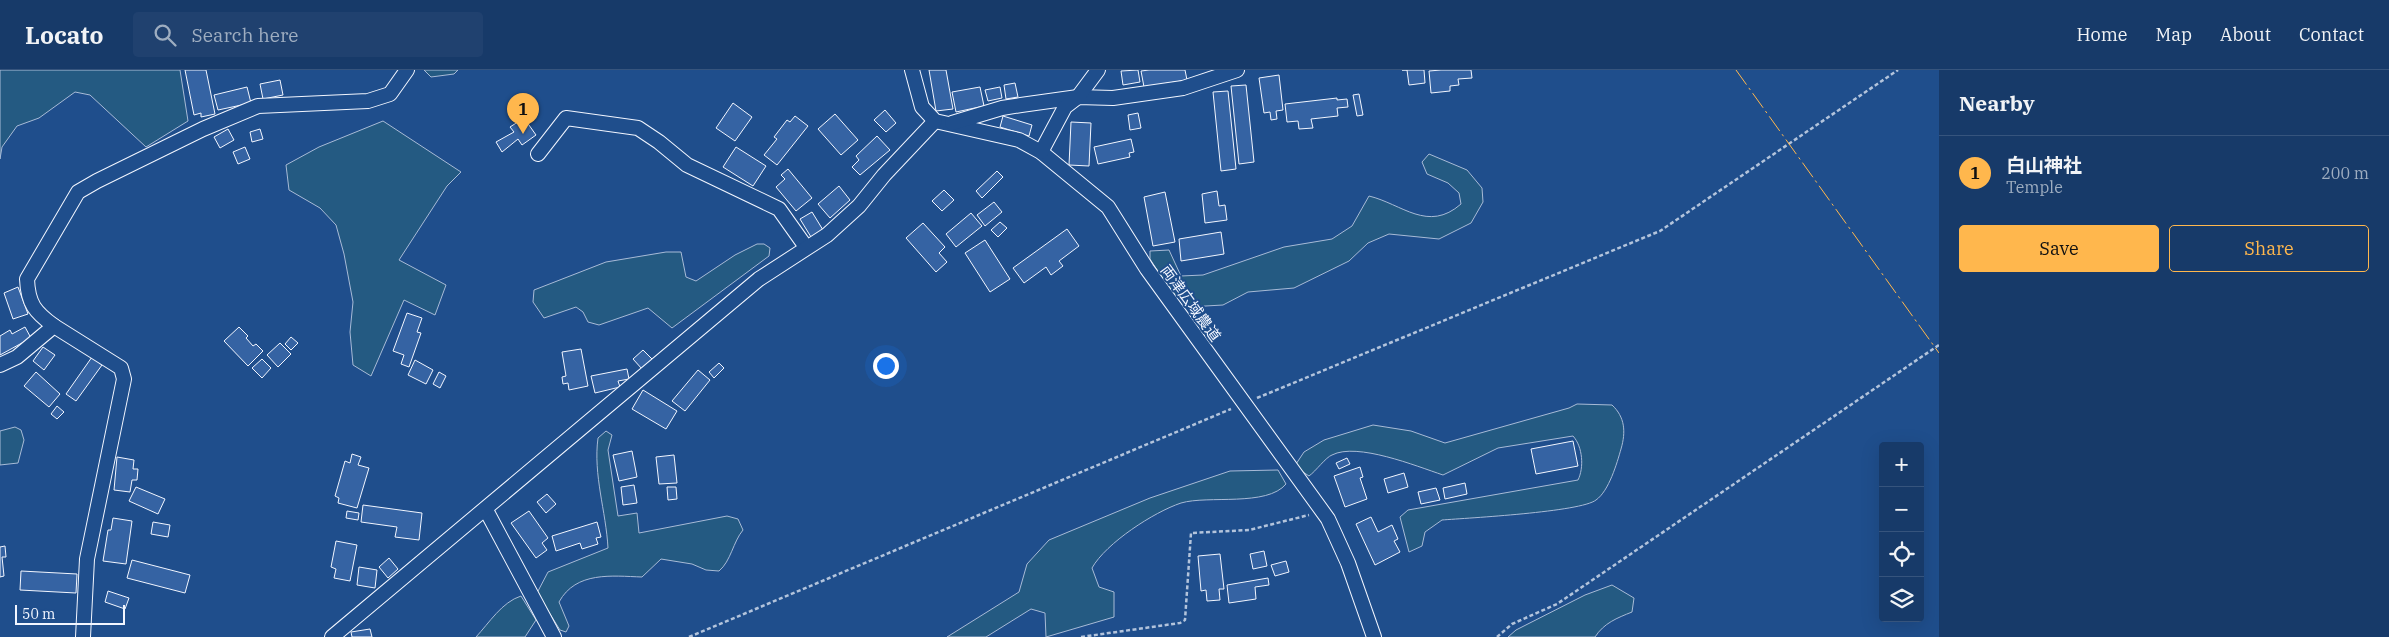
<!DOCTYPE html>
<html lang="en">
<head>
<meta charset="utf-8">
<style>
	body { margin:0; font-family:"IBM Plex Serif","Noto Sans JP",serif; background:#20416f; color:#f1f3f6 }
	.controls { position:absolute; right:15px; bottom:15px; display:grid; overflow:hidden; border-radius:5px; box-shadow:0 5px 20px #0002 }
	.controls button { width:45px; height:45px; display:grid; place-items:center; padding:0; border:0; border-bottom:1px solid #36547d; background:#173a69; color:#f1f3f6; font:25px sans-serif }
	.scale { position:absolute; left:15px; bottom:12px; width:110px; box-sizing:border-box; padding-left:5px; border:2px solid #f2f6ff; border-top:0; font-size:14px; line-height:18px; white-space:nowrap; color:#f2f6ff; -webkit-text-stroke:4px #1f4e8c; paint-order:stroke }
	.you { position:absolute; left:885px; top:295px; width:18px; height:18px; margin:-12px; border:4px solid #fff; border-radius:50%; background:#1a73e8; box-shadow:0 0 0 8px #1a73e833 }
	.badge { display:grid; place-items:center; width:32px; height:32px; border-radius:50%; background:#ffb74d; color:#111; font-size:16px; font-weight:700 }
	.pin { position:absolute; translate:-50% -41px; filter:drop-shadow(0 1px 2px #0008) }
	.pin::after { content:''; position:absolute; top:26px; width:18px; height:15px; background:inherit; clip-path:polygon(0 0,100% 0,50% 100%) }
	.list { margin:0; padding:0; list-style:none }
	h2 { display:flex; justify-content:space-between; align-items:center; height:65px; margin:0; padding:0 20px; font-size:21px }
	h2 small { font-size:16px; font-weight:400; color:#9eadc0 }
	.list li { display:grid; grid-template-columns:32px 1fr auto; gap:15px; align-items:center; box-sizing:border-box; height:75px; padding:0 20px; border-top:1px solid #36547d }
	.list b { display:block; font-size:19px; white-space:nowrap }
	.list p { margin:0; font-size:16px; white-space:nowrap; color:#9eadc0 }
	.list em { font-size:16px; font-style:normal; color:#9eadc0 }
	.actions { display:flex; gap:10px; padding:15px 20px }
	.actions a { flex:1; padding:11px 0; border:1px solid #ffb74d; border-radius:5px; text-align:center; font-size:18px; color:#ffb74d }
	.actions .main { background:#ffb74d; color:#111 }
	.icon { flex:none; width:28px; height:28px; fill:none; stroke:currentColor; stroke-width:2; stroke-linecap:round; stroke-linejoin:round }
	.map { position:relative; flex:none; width:1939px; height:567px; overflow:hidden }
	header { display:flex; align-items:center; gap:30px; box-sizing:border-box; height:70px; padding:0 25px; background:#173a69; border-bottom:1px solid #36547d }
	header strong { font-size:24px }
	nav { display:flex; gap:28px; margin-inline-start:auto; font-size:18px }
	.search { width:350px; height:45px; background:#20416f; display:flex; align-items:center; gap:12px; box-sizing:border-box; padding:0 18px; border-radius:5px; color:#9eadc0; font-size:19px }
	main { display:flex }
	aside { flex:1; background:#173a69 }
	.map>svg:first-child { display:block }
	.green { fill:#245a82; stroke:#a8bbd7 }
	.building { fill:#3563a3; stroke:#f2f6ff }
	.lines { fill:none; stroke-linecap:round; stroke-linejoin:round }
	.minor-casing { stroke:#f2f6ff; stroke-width:16 }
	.path { stroke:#b3c4dc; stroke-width:2.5; stroke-dasharray:4 2.5; stroke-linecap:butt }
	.minor { stroke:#1f4e8c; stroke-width:14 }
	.power { stroke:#ffb74d; stroke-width:1; stroke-dasharray:18 4 2.5 4; stroke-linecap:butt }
	.labels { text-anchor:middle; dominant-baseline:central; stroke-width:4; stroke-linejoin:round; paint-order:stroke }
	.street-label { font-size:15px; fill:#f2f6ff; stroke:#1f4e8c }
</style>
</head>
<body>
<header>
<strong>Locato</strong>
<div class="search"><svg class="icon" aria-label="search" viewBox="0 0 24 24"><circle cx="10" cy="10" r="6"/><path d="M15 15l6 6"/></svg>Search here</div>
<nav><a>Home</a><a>Map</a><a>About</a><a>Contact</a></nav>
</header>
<main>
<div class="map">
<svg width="1939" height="567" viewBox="0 0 1939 567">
	<rect width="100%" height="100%" fill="#1f4e8c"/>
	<g class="green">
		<polygon points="0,0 180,0 188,51 146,77 90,25 75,22 39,48 17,56 2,77 0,89"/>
		<polygon points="424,0 458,0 454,4 431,7"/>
		<polygon points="383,51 461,102 447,116 399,190 446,215 435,245 404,230 371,306 353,295 350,262 353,232 344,184 336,155 320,138 289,120 286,95 319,77"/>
		<path d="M1429 84 1467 100 1482 118 1483 132 1471 153 1439 169 1389 164 1368 173 1349 191 1294 218 1248 222 1223 235 1188 237 1174 226 1150 189V181L1169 180 1181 206 1203 205 1284 177 1332 169 1352 156 1369 126C1402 134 1428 163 1461 134L1459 123 1448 113 1427 104 1422 92Z"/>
		<polygon points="757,174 764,174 770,178 769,186 672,258 648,238 599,255 588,252 583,242 576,237 544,248 533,232 534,220 606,192 666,182 681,182 686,207 696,211 735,185"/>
		<path d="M1577 334 1612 335C1625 347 1626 362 1621 379 1617 393 1609 421 1596 430 1581 442 1468 448 1442 450L1425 462 1422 476 1409 482 1400 447 1408 440 1578 410C1584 398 1583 377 1573 366L1498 378 1443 405C1416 396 1357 372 1332 385 1326 387 1316 401 1309 406L1300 400 1296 394 1304 382 1324 370 1373 355 1411 361 1445 373 1569 338Z"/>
		<polygon points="15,357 21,360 24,370 18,393 0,395 0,361"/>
		<path d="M606 361 612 365 608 380 618 446 637 443 639 463 727 446 738 449 743 460C733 472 731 491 719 501L706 500 692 494 661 489 642 507C612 506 576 501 559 532L569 556 566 562 560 560 537 523 548 502 608 478C606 441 593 405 598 368Z"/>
		<path d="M1278 400 1286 414C1267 437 1208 425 1181 433 1154 442 1106 473 1092 498L1099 517 1114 522V547L1046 567 1045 543 1031 539 986 567H947L1019 522 1027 494 1049 470 1150 428 1230 401Z"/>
		<path d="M1612 515 1634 528 1632 542C1617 548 1604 553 1595 567H1508L1516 560 1585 525Z"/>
		<path d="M521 526 536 550 525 567H476C489 553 502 532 521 526Z"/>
	</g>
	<g class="building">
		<polygon points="185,0 206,0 215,44 201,47 201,43 194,45"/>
		<polygon points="929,0 946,0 953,39 936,41"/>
		<polygon points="1138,0 1140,12 1123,15 1121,1"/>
		<polygon points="1149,0 1185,0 1187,10 1144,17 1141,1"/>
		<polygon points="1402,0 1424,0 1425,13 1409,15 1407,0"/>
		<polygon points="1441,0 1471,0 1472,8 1458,9 1459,15 1450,16 1450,21 1431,23 1429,1"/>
		<polygon points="1279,5 1283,40 1276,41 1277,49 1271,50 1270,42 1264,43 1259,8"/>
		<polygon points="280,10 283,25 263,29 260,14"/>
		<polygon points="1015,13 1018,27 1006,29 1004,15"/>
		<polygon points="1246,15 1254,92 1239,94 1231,16"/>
		<polygon points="247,17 251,33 218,40 214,25"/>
		<polygon points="980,17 984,36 956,42 952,22"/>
		<polygon points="1000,17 1002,28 988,31 985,20"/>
		<polygon points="1228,21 1236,99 1221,101 1213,22"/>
		<polygon points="1359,24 1363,45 1357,46 1353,25"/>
		<polygon points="1337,28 1337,30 1347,29 1348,37 1337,38 1338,46 1311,49 1313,58 1299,59 1298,51 1287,52 1285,34"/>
		<polygon points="733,33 752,47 735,71 716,58"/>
		<polygon points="885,40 896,53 886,62 874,50"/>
		<polygon points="1138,43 1141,58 1130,60 1128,45"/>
		<polygon points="835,44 858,70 841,85 818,59"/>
		<polygon points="795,46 808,56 777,95 764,85 777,69 774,67 787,50 790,52"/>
		<polygon points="1003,46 1032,55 1029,66 1000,57"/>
		<polygon points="524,48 536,65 522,75 518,69 502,82 496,72 514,62 510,57"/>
		<polygon points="1071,52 1091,53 1089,96 1069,95"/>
		<polygon points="228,59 234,70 220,78 214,67"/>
		<polygon points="260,59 263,69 252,72 250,62"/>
		<polygon points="877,66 890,80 860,105 852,97 859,90 856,86"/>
		<polygon points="1131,69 1134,82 1129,83 1130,87 1098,94 1094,77"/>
		<polygon points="245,77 250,89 238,94 233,82"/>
		<polygon points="736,77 766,96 753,116 723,97"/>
		<polygon points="788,99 812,128 796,141 776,117 785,109 781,105"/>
		<polygon points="997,101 1003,107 982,128 976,121"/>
		<polygon points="839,116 850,130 830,148 818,134"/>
		<polygon points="944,120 954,130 942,141 932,131"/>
		<polygon points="1217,121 1219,136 1225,135 1227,150 1205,153 1202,124"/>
		<polygon points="1165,122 1175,172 1153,176 1144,127"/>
		<polygon points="994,132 1002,142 985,156 977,145"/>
		<polygon points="812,142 823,160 811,167 800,149"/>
		<polygon points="971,143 982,156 956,177 946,164"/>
		<polygon points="1000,152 1007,158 998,167 991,160"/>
		<polygon points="923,153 945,177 939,183 947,192 936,202 906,168"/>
		<polygon points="1067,159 1079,176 1059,191 1063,196 1051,205 1046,197 1024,213 1013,198"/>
		<polygon points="1221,162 1224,184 1181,191 1179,169"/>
		<polygon points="985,170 1010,209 990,222 965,183"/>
		<polygon points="18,217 28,244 13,249 4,223"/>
		<polygon points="407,243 422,248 417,262 421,263 409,297 401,294 404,285 393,281"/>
		<polygon points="25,257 31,268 0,285 0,266 10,260 12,264"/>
		<polygon points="239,257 248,266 246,268 253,276 256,274 263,281 248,296 224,271"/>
		<polygon points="291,267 298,273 291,280 285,274"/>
		<polygon points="280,273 291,284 278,297 267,285"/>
		<polygon points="43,277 55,285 44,300 33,291"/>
		<polygon points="581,279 588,316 569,320 568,313 563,314 562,307 566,306 562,282"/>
		<polygon points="643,280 652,289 642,299 633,289"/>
		<polygon points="92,287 102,295 76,331 66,324"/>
		<polygon points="262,289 271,298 262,308 252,298"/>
		<polygon points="415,290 433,300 426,314 408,305"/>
		<polygon points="719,293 724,298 714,308 709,302"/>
		<polygon points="627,299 629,309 618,311 620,317 595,323 591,306"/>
		<polygon points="698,300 710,310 685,341 672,331"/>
		<polygon points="36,302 60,324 49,337 24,316"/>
		<polygon points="439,302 446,306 440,318 433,314"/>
		<polygon points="643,320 677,341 666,359 632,339"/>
		<polygon points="57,336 64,342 57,349 51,344"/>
		<polygon points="1573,371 1578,396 1536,404 1531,379"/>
		<polygon points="632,381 637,407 619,411 613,385"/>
		<polygon points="352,384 361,387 358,395 369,398 357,438 338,433 339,428 335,426 345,391 350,393"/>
		<polygon points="674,385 677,413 659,414 656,387"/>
		<polygon points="117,387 134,390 133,399 138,399 137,410 132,410 130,422 114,420"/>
		<polygon points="1347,388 1350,394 1339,399 1336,393"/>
		<polygon points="1360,397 1363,407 1360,408 1367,429 1345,437 1334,406"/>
		<polygon points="1404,403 1408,417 1388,423 1384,409"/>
		<polygon points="1465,413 1467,424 1445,429 1443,418"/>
		<polygon points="634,415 637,433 623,435 621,417"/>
		<polygon points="136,417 165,429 158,444 129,431"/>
		<polygon points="667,417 676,417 677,429 668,430"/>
		<polygon points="1436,418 1440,430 1421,434 1418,422"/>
		<polygon points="547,424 556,434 546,443 537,432"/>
		<polygon points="363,435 422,443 419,470 395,467 397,457 361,452"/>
		<polygon points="347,441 359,443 358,450 346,448"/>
		<polygon points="529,441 548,468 542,473 547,480 536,488 511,453"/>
		<polygon points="1371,447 1378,462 1392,455 1398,469 1394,471 1400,482 1375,495 1356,454"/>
		<polygon points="113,448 132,451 126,494 103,491 108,460 111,460"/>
		<polygon points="153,452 170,455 168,467 151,464"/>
		<polygon points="597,452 601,467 596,468 598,474 582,479 580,473 556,481 552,466"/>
		<polygon points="336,471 357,475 350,511 334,508 336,499 331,497"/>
		<polygon points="5,476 6,487 2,487 4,506 0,507 0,477"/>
		<polygon points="1264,481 1267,496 1253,499 1250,484"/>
		<polygon points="1220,484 1224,519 1219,519 1220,530 1207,531 1206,520 1201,521 1198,486"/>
		<polygon points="389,488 398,499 388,508 379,497"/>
		<polygon points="132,490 190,505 185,523 127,508"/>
		<polygon points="1286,491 1289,502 1275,506 1271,495"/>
		<polygon points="359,497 377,500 375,518 357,515"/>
		<polygon points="21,501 77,504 76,523 20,520"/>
		<polygon points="1268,508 1269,515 1255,517 1256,529 1229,533 1227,515"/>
		<polygon points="108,521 129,528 125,539 105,532"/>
		<polygon points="370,559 372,567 352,567 351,562"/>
	</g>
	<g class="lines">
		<defs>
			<g id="minor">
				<polyline points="912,0 922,37 935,51 1019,70 1041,82 1108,137 1147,199 1328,449 1348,493 1374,567"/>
				<polyline points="952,53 1002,38 1021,35 1078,27 1113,28 1183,18 1237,0"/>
				<polyline points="1041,82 1065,37 1078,27 1098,0"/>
				<polyline points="538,84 566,48 638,58 659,72 687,95 779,139 806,177"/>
				<path d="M54 256C35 242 28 234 27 209L78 122 97 111 203 59 258 36 368 31 390 24 407 0"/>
				<polyline points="0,295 17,287 54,256 121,298 124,309 87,489 83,567"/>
				<polyline points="486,440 554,567"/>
				<polyline points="332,567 759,209 827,165 859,136 884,105 935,51"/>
			</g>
		</defs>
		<use href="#minor" class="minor-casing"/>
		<g class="path">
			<polyline points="1257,328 1660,161 1898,0"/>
			<polyline points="689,567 1231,339"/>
			<polyline points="1081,567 1180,553 1185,550 1191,463 1249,460 1309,445"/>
			<polyline points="1497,567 1512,554 1557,534 1939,275"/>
		</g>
		<use href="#minor" class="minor"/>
		<polyline class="power" points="1736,0 1939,283"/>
	</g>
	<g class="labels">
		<g class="street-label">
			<text transform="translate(1191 233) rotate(54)">両津広域農道</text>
		</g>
	</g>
</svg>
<div class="controls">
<button>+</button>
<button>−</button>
<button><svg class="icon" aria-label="locate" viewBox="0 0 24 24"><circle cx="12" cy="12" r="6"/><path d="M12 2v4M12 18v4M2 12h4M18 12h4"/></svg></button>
<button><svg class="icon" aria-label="layers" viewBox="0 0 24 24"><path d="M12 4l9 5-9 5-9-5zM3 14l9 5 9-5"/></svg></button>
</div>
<div class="scale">50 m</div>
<div class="you"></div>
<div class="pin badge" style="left:523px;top:64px">1</div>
</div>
<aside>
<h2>Nearby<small></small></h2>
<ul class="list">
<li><span class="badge">1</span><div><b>白山神社</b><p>Temple</p></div><em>200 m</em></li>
</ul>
<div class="actions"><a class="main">Save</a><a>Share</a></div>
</aside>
</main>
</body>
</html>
